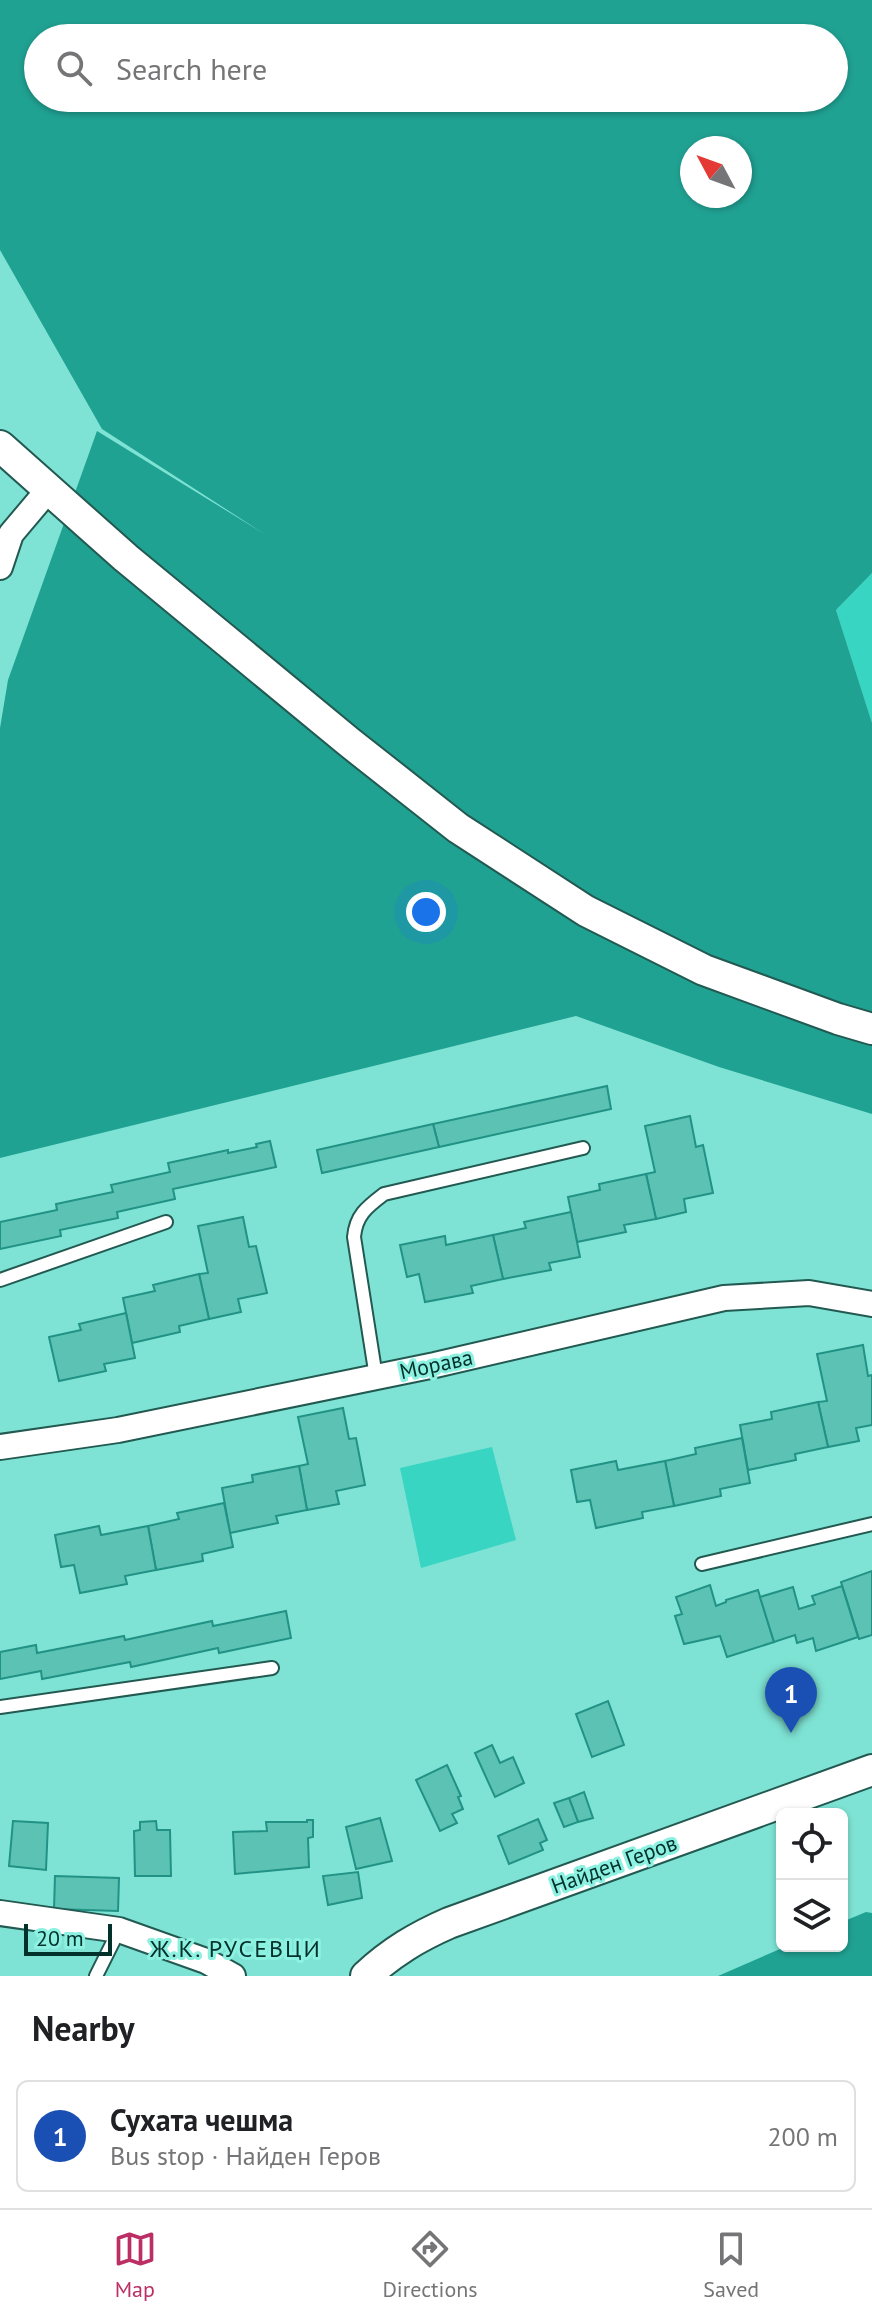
<!DOCTYPE html>
<html lang="en">
<head>
<meta charset="utf-8">
<style>
	body { margin:0; font-family:"PT Sans",sans-serif; background:#f2f2f2; color:#202124 }
	.controls { position:absolute; right:24px; bottom:24px; display:grid; overflow:hidden; border-radius:12px; box-shadow:0 2px 6px #0004 }
	.controls button { width:72px; height:72px; display:grid; place-items:center; padding:0; border:0; border-bottom:2px solid #e0e0e0; background:#fff; color:#202124; font:40px sans-serif }
	.compass { position:absolute; left:680px; top:136px; width:72px; height:72px; border-radius:50%; background:#fff; box-shadow:0 2px 6px #0004; rotate:311deg }
	.scale { position:absolute; left:24px; bottom:20px; width:88px; box-sizing:border-box; padding-left:8px; border:4px solid #02312c; border-top:0; font-size:22px; line-height:28px; white-space:nowrap; color:#02312c; -webkit-text-stroke:6px #8cf1e1; paint-order:stroke }
	.you { position:absolute; left:426px; top:912px; width:28px; height:28px; margin:-20px; border:6px solid #fff; border-radius:50%; background:#1a73e8; box-shadow:0 0 0 12px #1a73e833 }
	.badge { display:grid; place-items:center; width:52px; height:52px; border-radius:50%; background:#bc2f64; color:#fff; font-size:26px; font-weight:700 }
	.pin { position:absolute; translate:-50% -66px; filter:drop-shadow(0 2px 4px #0008) }
	.pin::after { content:''; position:absolute; top:42px; width:28px; height:24px; background:inherit; clip-path:polygon(0 0,100% 0,50% 100%) }
	.list { margin:0; padding:0; list-style:none }
	h2 { display:flex; justify-content:space-between; align-items:center; height:104px; margin:0; padding:0 32px; font-size:34px }
	h2 small { font-size:26px; font-weight:400; color:#757577 }
	.list li { display:grid; grid-template-columns:52px 1fr auto; gap:24px; align-items:center; box-sizing:border-box; height:112px; margin:0 16px 16px; padding:0 16px; border:2px solid #e0e0e0; border-radius:12px }
	.list b { display:block; font-size:30px; white-space:nowrap }
	.list p { margin:0; font-size:26px; white-space:nowrap; color:#757577 }
	.list em { font-size:26px; font-style:normal; color:#757577 }
	.icon { flex:none; width:44px; height:44px; fill:none; stroke:currentColor; stroke-width:2; stroke-linecap:round; stroke-linejoin:round }
	.map { position:relative; flex:none; width:872px; height:1976px; overflow:hidden }
	.search { position:absolute; background:#fff; box-shadow:0 2px 6px #0004; left:24px; right:24px; top:24px; height:88px; display:flex; align-items:center; gap:20px; box-sizing:border-box; padding:0 28px; border-radius:44px; color:#757577; font-size:30px }
	.sheet { height:232px; background:#fff }
	nav { display:flex; justify-content:space-around; align-items:center; box-sizing:border-box; height:112px; border-top:2px solid #e0e0e0; background:#fff; font-size:22px; color:#757577 }
	nav a { display:grid; justify-items:center; gap:4px }
	nav .on { color:#bc2f64 }
	.map>svg:first-child { display:block }
	.green { fill:#37d5c2 }
	.forest { fill:#20a293; fill-rule:evenodd }
	.building { fill:#5cc3b4; stroke:#219285; stroke-width:2 }
	.lines { fill:none; stroke-linecap:round; stroke-linejoin:round }
	.service-casing { stroke:#225951; stroke-width:16 }
	.minor-casing { stroke:#225951; stroke-width:28 }
	.tertiary-casing { stroke:#225951; stroke-width:34 }
	.service { stroke:#fff; stroke-width:12 }
	.minor { stroke:#fff; stroke-width:24 }
	.tertiary { stroke:#fff; stroke-width:30 }
	.labels { text-anchor:middle; dominant-baseline:central; stroke-width:6; stroke-linejoin:round; paint-order:stroke }
	.street-label { font-size:22px; fill:#02312c; stroke:#8cf1e1 }
	.neighbourhood-label { font-size:24px; letter-spacing:2px; fill:#02312c; stroke:#8cf1e1 }
</style>
</head>
<body>
<div class="map">
<svg width="872" height="1976" viewBox="0 0 872 1976">
	<rect width="100%" height="100%" fill="#7ee3d4"/>
	<g class="green">
		<polygon points="872,573 872,723 836,610"/>
		<polygon points="492,1447 516,1540 421,1568 400,1468"/>
	</g>
	<g class="forest">
		<path d="M0 0H872V573L836 610 872 723V1114L719 1067 576 1016 0 1158V728L8 680 97 431 266 535 102 429 0 250ZM38 38H834V98H38ZM692 148H740V196H692Z"/>
		<polygon points="866,1912 872,1913 872,1976 718,1976 787,1946 842,1946 842,1922"/>
	</g>
	<g class="building">
		<polygon points="607,1086 611,1109 439,1147 433,1124"/>
		<polygon points="690,1116 696,1147 703,1145 713,1193 684,1199 686,1212 656,1219 646,1174 655,1172 645,1126"/>
		<polygon points="433,1124 439,1147 322,1173 317,1150"/>
		<polygon points="270,1141 276,1167 173,1189 175,1199 117,1212 118,1218 60,1230 61,1236 0,1249 0,1222 57,1210 56,1204 113,1192 111,1185 170,1172 168,1163 228,1150 228,1153 257,1147 256,1144"/>
		<polygon points="646,1174 656,1219 624,1225 626,1232 577,1242 568,1197 600,1190 599,1184"/>
		<polygon points="571,1212 580,1257 549,1263 551,1270 503,1279 493,1235 526,1228 524,1222"/>
		<polygon points="243,1217 249,1247 256,1246 267,1293 238,1299 241,1312 209,1319 199,1274 208,1273 198,1226"/>
		<polygon points="493,1235 503,1279 471,1286 473,1293 425,1302 419,1274 407,1277 400,1245 445,1236 446,1245"/>
		<polygon points="199,1274 209,1319 179,1326 180,1332 132,1343 123,1298 155,1291 153,1285"/>
		<polygon points="126,1313 135,1358 104,1364 106,1371 59,1381 49,1337 81,1330 79,1324"/>
		<polygon points="863,1345 868,1376 872,1375 872,1425 856,1428 859,1441 828,1447 818,1402 827,1401 817,1354"/>
		<polygon points="818,1402 828,1447 795,1454 796,1460 748,1470 740,1425 772,1419 771,1412"/>
		<polygon points="343,1408 349,1439 356,1438 365,1485 336,1491 339,1504 307,1510 299,1466 308,1464 298,1417"/>
		<polygon points="742,1438 750,1483 720,1489 721,1496 674,1506 665,1461 696,1454 695,1448"/>
		<polygon points="616,1461 618,1470 665,1461 674,1506 642,1512 643,1518 596,1528 590,1500 577,1502 571,1470"/>
		<polygon points="299,1466 307,1510 276,1516 278,1523 230,1533 222,1488 253,1482 252,1475"/>
		<polygon points="224,1503 233,1547 202,1554 203,1561 156,1570 148,1526 179,1519 177,1513"/>
		<polygon points="99,1526 101,1535 148,1526 156,1570 125,1576 127,1584 80,1593 74,1565 61,1567 55,1535"/>
		<polygon points="872,1571 872,1635 859,1639 841,1582"/>
		<polygon points="710,1585 716,1606 726,1602 726,1600 758,1590 774,1642 727,1657 720,1636 684,1644 675,1616 682,1614 676,1597"/>
		<polygon points="842,1586 858,1637 816,1651 813,1638 797,1643 795,1635 774,1642 760,1597 793,1587 799,1609 815,1604 812,1596"/>
		<polygon points="286,1611 291,1638 219,1653 218,1648 131,1667 130,1662 42,1679 41,1671 0,1679 0,1652 36,1645 37,1653 124,1636 125,1640 212,1621 213,1626"/>
		<polygon points="608,1701 624,1745 592,1757 576,1714"/>
		<polygon points="492,1745 500,1763 513,1757 524,1783 495,1797 475,1753"/>
		<polygon points="447,1765 461,1796 458,1797 463,1809 452,1814 457,1823 440,1831 416,1780"/>
		<polygon points="584,1792 593,1818 578,1822 569,1798"/>
		<polygon points="569,1798 578,1822 564,1827 554,1803"/>
		<polygon points="380,1818 392,1861 356,1869 346,1827"/>
		<polygon points="538,1819 547,1840 540,1843 543,1850 509,1864 498,1836"/>
		<polygon points="307,1820 313,1820 313,1837 308,1838 309,1867 235,1874 233,1832 267,1831 266,1822 307,1822"/>
		<polygon points="13,1821 48,1823 46,1870 9,1866"/>
		<polygon points="156,1821 157,1830 170,1830 171,1876 135,1876 134,1831 140,1830 140,1822"/>
		<polygon points="358,1872 362,1898 328,1905 323,1876"/>
		<polygon points="55,1876 119,1878 118,1911 54,1909"/>
	</g>
	<g class="lines">
		<defs>
			<g id="service">
				<polyline points="0,1280 166,1222"/>
				<path d="M376 1377 354 1237C356 1215 367 1207 384 1194L583 1148"/>
				<polyline points="702,1564 872,1524"/>
				<polyline points="0,1707 272,1668"/>
				<polyline points="96,1976 119,1930"/>
			</g>
			<g id="minor">
				<polyline points="0,567 11,534 49,489"/>
				<polyline points="0,1447 118,1430 435,1365 724,1298 809,1293 872,1304"/>
				<polyline points="0,1913 119,1930 206,1961 233,1976"/>
			</g>
			<g id="tertiary">
				<polyline points="0,446 126,558 349,742 458,828 586,911 704,970 838,1019 872,1029"/>
				<path d="M366 1976C392 1952 417 1937 449 1923L872 1770"/>
			</g>
		</defs>
		<use href="#service" class="service-casing"/>
		<use href="#minor" class="minor-casing"/>
		<use href="#tertiary" class="tertiary-casing"/>
		<use href="#service" class="service"/>
		<use href="#minor" class="minor"/>
		<use href="#tertiary" class="tertiary"/>
	</g>
	<g class="labels">
		<g class="street-label">
			<text transform="translate(436 1364) rotate(-12)">Морава</text>
			<text transform="translate(614 1864) rotate(-20)">Найден Геров</text>
		</g>
		<g class="neighbourhood-label">
			<text x="236" y="1948">Ж.К. РУСЕВЦИ</text>
		</g>
	</g>
</svg>
<div class="controls">
<button><svg class="icon" aria-label="locate" viewBox="0 0 24 24"><circle cx="12" cy="12" r="6"/><path d="M12 2v4M12 18v4M2 12h4M18 12h4"/></svg></button>
<button><svg class="icon" aria-label="layers" viewBox="0 0 24 24"><path d="M12 4l9 5-9 5-9-5zM3 14l9 5 9-5"/></svg></button>
</div>
<svg class="compass" viewBox="-18 -18 36 36"><path d="M0-13l5 13h-10z" fill="#e53935"/><path d="M0 13l5-13h-10z" fill="#757577"/></svg>
<div class="scale">20 m</div>
<div class="you"></div>
<div class="pin badge" style="left:791px;top:1733px;background:#1a4fb4">1</div>
<div class="search"><svg class="icon" aria-label="search" viewBox="0 0 24 24"><circle cx="10" cy="10" r="6"/><path d="M15 15l6 6"/></svg>Search here</div>
</div>
<section class="sheet">
<h2>Nearby<small></small></h2>
<ul class="list">
<li><span class="badge" style="background:#1a4fb4">1</span><div><b>Сухата чешма</b><p>Bus stop · Найден Геров</p></div><em>200 m</em></li>
</ul>
</section>
<nav>
<a class="on"><svg class="icon" aria-label="map" viewBox="0 0 24 24"><path d="M3 6l6-2 6 2 6-2v14l-6 2-6-2-6 2zM9 4v14M15 6v14"/></svg>Map</a>
<a><svg class="icon" aria-label="directions" viewBox="0 0 24 24"><path d="M12 3l9 9-9 9-9-9zM9 14v-3h6M13 9l2 2-2 2"/></svg>Directions</a>
<a><svg class="icon" aria-label="saved" viewBox="0 0 24 24"><path d="M7 4h10v16l-5-4-5 4z"/></svg>Saved</a>
</nav>
</body>
</html>
